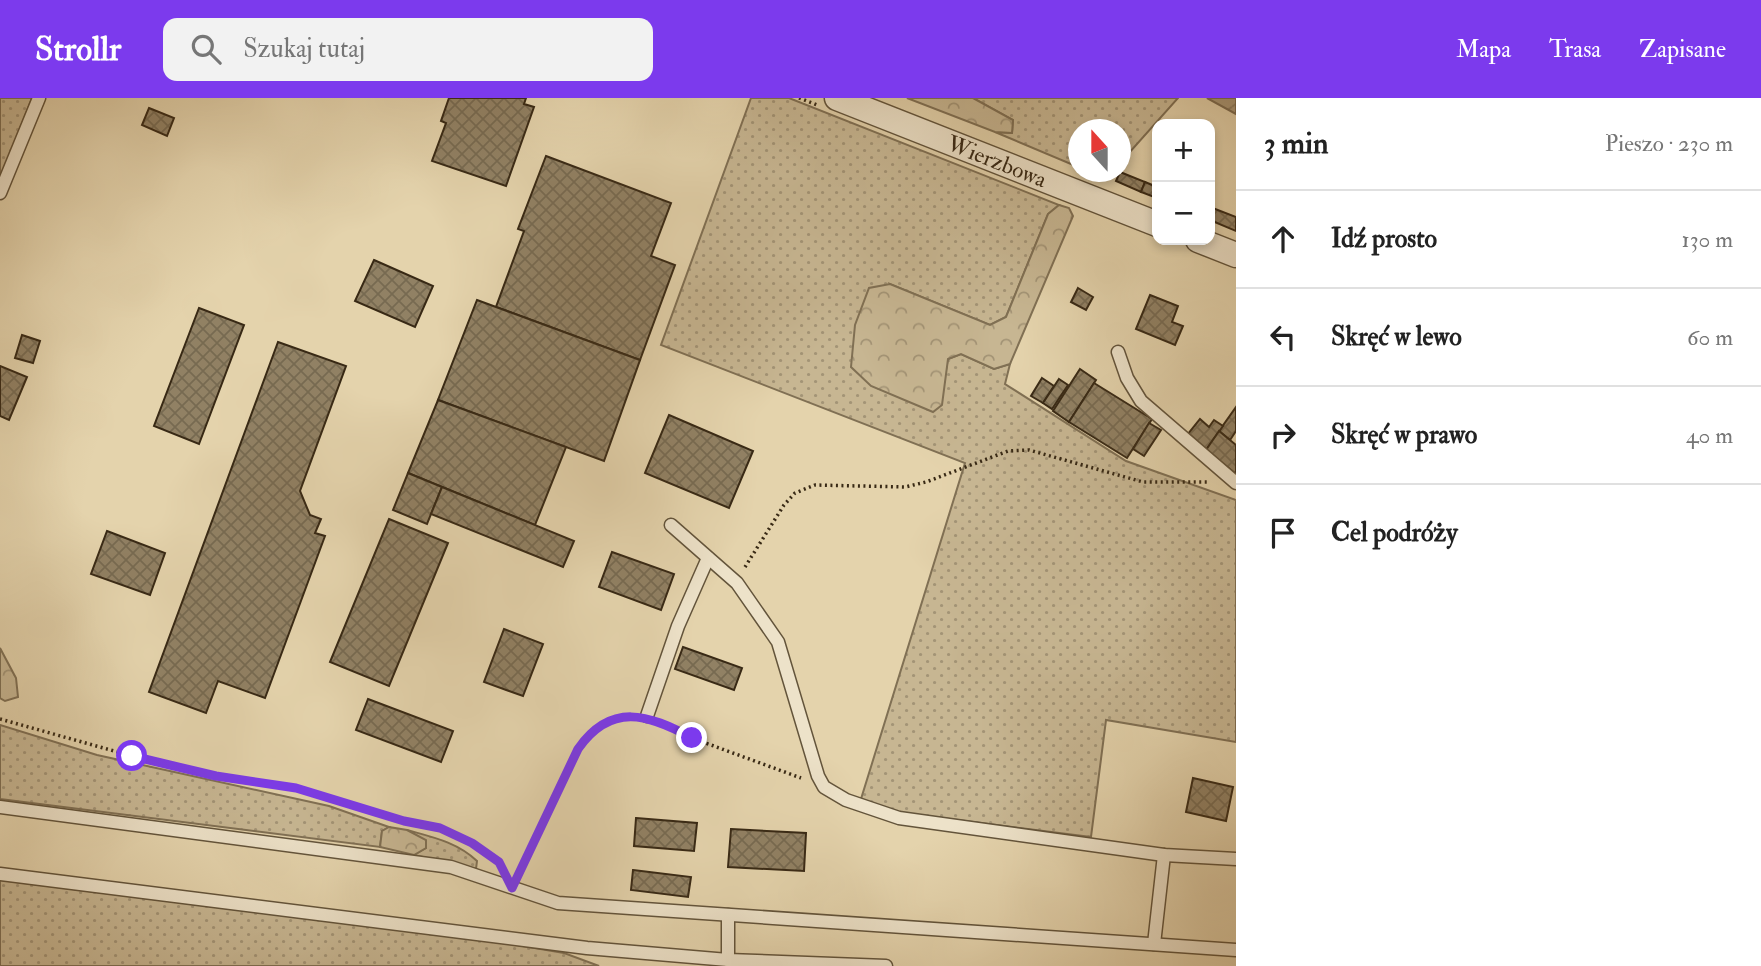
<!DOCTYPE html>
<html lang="pl">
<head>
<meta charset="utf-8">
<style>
	body { margin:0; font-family:"IM FELL Double Pica",serif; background:#f2f2f2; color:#222 }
	.controls { position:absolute; right:21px; top:21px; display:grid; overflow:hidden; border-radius:14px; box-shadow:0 4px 10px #0003 }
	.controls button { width:63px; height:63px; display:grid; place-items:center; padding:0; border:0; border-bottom:2px solid #e0e0e0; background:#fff; color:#222; font:35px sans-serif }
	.compass { position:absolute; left:1068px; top:21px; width:63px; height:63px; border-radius:50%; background:#fff; box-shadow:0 4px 10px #0003; rotate:339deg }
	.stop { position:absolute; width:21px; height:21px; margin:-16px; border:5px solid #7c3aed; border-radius:50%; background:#fff }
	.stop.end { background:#7c3aed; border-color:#fff; box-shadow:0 2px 7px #0008 }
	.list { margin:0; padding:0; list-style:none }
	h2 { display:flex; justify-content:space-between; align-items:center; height:91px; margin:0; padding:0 28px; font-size:30px }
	h2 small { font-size:23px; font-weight:400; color:#767676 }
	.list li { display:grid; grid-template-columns:46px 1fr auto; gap:21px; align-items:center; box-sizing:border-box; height:98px; padding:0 28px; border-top:2px solid #e0e0e0 }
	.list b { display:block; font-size:26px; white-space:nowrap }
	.list em { font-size:23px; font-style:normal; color:#767676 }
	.icon { flex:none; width:38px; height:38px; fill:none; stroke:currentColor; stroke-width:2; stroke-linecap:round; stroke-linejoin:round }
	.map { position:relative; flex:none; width:1236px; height:868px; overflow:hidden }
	header { display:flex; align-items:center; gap:42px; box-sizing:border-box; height:98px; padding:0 35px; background:#7c3aed; color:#fff }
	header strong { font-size:33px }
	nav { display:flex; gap:38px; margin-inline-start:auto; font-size:24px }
	.search { width:490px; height:63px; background:#f2f2f2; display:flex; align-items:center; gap:18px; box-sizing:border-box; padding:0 24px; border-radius:14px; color:#767676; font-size:26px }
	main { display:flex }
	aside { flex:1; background:#fff }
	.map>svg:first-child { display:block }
	.grass { fill:url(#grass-dots); stroke:#807054; stroke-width:2 }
	.forest { fill:url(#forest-crowns); stroke:#807054; stroke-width:2 }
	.water { fill:url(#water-waves); stroke:#7c6c51; stroke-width:2 }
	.building { fill:url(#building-cross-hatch); stroke:#382915; stroke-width:2 }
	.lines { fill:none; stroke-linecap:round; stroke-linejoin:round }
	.lane-casing { stroke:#63543b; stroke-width:15 }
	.street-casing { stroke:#63543b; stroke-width:27 }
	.path { stroke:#382915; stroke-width:3.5; stroke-dasharray:2 3.5; stroke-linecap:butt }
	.lane { stroke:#ede2c9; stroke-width:12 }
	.street { stroke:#ede2c9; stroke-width:24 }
	.route { stroke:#7c3aed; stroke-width:9 }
	.labels { text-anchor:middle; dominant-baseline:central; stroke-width:6; stroke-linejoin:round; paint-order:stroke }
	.street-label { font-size:23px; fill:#382915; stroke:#ede2c9 }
</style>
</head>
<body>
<header>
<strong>Strollr</strong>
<div class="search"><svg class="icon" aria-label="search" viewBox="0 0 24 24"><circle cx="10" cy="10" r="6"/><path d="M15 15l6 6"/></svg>Szukaj tutaj</div>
<nav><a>Mapa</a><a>Trasa</a><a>Zapisane</a></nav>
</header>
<main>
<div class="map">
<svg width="1236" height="868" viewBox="0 0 1236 868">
	<defs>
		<pattern id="grass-dots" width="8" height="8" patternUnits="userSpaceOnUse" patternTransform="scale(1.75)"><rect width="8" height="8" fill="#c7b692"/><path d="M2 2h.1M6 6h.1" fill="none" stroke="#a39476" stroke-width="1.8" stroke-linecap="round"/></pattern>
		<pattern id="forest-crowns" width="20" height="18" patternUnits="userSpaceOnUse" patternTransform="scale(1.75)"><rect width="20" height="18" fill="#c7b692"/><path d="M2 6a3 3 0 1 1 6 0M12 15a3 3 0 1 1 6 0" fill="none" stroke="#a39476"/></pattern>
		<pattern id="water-waves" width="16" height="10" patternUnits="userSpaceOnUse" patternTransform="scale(1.75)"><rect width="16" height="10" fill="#aa9979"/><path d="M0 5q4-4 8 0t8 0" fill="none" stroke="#8b7d62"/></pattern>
		<pattern id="building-cross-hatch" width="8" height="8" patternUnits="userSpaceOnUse" patternTransform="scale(1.75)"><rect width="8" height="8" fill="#918164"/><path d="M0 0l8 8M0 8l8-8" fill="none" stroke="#776a51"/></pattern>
	</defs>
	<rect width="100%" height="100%" fill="#e4d3ac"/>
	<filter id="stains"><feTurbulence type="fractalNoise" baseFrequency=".00286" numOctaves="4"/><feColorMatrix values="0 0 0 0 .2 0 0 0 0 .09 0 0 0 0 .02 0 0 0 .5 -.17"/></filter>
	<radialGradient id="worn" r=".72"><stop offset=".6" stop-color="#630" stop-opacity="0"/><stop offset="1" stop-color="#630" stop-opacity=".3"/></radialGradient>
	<g class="grass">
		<polygon points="0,0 32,0 0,82"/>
		<polygon points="751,0 789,0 1059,107 1048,116 1006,219 990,227 890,186 944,283 948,261 961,256 994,271 1010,266 1005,286 1126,363 1236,402 1236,644 1106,622 1091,739 896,714 861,701 965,365 661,247"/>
		<polygon points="973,0 1178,0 1121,64 1120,32 1078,32 1078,69 995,34 1012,35 1013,22"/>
		<polygon points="0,627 97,657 329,708 389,729 382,733 380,749 0,701"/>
		<path d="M407 732C432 739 457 744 477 763L476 771 414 757 426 750V743Z"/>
		<polygon points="0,782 511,846 564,855 599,868 0,868"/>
	</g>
	<g class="forest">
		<polygon points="907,0 973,0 1013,22 1012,35 995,34"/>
		<polygon points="1059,107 1069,110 1073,118 1010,266 994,271 961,256 948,261 942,307 933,314 871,288 851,269 855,227 869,190 890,186 990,227 1006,219 1048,116"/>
		<polygon points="0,550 16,580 18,599 5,603 0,600"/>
		<polygon points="389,729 407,732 426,742 426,750 414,757 380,749 382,733"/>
	</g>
	<polygon class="water" points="1207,0 1236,0 1236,16"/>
	<g class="building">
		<polygon points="449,0 526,0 524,6 534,9 506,88 432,63 446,25 441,23"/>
		<polygon points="149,10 174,20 167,38 142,27"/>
		<polygon points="546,58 671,105 651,158 675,167 640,262 496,209 524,133 518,131"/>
		<polygon points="1120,74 1145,84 1141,94 1116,83"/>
		<polygon points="1145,84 1157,89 1157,100 1141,94"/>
		<polygon points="1210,109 1236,119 1236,133 1210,122"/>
		<polygon points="374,162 433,188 415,229 355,203"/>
		<polygon points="1078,190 1093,199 1086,212 1071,204"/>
		<polygon points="1150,197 1178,208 1172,224 1183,228 1175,247 1136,231"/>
		<polygon points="477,202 640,262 604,363 438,302"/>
		<polygon points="199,210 244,227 199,346 154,328"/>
		<polygon points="22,237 40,243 33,265 15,260"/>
		<polygon points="278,244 346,268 300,393 310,417 321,421 315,435 325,438 265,600 218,583 206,615 149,594"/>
		<polygon points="0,268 27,279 9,322 0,318"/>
		<polygon points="1080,271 1096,282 1069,324 1053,313"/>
		<polygon points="1042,280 1054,288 1043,305 1031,298"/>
		<polygon points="1059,281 1068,287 1052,311 1043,305"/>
		<polygon points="1094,285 1152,321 1127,360 1069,324"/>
		<polygon points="438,302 566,349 535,427 408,375"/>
		<polygon points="1236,309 1236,333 1230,342 1219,333"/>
		<polygon points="669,317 753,353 729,410 645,375"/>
		<polygon points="1200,321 1209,329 1214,322 1223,328 1206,352 1188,336"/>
		<polygon points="1149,325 1161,332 1144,358 1133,351"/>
		<polygon points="1219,333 1236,347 1236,376 1206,352"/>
		<polygon points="408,375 442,389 427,426 393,412"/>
		<polygon points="442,389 574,443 563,469 431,416"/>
		<polygon points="389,421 448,445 389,588 330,564"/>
		<polygon points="107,433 165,455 150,497 91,476"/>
		<polygon points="612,454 674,476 661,512 599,489"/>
		<polygon points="504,531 543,546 523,598 484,584"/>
		<polygon points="683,549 742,570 734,592 675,571"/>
		<polygon points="368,601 453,633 441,664 356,632"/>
		<polygon points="1193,680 1233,689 1226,723 1186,714"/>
		<polygon points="636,720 697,725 694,753 634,748"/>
		<polygon points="731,731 806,735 804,773 728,769"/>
		<polygon points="633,772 691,779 688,799 631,792"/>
	</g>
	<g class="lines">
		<defs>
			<g id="lane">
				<polyline points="0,95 39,0"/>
				<polyline points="1118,254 1127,280 1141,303 1236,385"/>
				<polyline points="671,427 737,485 778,544 818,678 824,689 846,702 899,720 1164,757 1236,761"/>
				<polyline points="647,618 678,528 708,460"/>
				<polyline points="0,709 451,769 558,805 1236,852"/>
				<polyline points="0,776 587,850 728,862 886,868"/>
				<polyline points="1154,846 1164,757"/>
				<polyline points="728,862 728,817"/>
			</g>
			<g id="street">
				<path id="s1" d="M837 0 1157 126"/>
				<polyline points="1198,142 1236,157"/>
			</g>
		</defs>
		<use href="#lane" class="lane-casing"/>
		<use href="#street" class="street-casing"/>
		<g class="path">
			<polyline points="799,0 817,7"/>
			<polyline points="745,469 784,407 795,395 815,387 905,389 926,384 1008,353 1029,352 1143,384 1209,384"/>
			<polyline points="0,621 132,658 216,678 296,690 404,723 440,730 472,745 501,768"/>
			<polyline points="662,624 692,640 801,680"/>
			<path d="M519 775 578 651C593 630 606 623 631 620"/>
		</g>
		<use href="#lane" class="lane"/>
		<use href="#street" class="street"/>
	</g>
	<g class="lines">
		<path class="route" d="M132 658 216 678 296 690 404 723 440 730 472 745 499 764 512 790 578 651C611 604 648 616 692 640"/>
	</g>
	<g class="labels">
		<g class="street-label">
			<text stroke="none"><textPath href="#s1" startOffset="172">Wierzbowa</textPath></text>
		</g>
	</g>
	<rect width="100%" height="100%" filter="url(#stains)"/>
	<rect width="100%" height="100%" fill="url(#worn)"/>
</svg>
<div class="controls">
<button>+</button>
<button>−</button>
</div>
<svg class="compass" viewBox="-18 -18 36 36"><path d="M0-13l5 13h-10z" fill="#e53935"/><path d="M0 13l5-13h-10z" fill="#767676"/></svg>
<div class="stop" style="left:132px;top:658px"></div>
<div class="stop end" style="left:692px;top:640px"></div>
</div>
<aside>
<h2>3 min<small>Pieszo · 230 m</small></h2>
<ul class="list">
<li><svg class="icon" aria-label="ahead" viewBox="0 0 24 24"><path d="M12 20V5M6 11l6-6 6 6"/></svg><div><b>Idź prosto</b></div><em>130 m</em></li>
<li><svg class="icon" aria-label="left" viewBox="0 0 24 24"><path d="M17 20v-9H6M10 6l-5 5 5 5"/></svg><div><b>Skręć w lewo</b></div><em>60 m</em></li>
<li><svg class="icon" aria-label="right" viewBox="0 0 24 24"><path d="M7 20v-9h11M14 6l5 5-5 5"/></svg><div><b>Skręć w prawo</b></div><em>40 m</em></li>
<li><svg class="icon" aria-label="arrive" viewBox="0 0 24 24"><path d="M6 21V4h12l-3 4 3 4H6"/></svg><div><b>Cel podróży</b></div></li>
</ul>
</aside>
</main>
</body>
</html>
